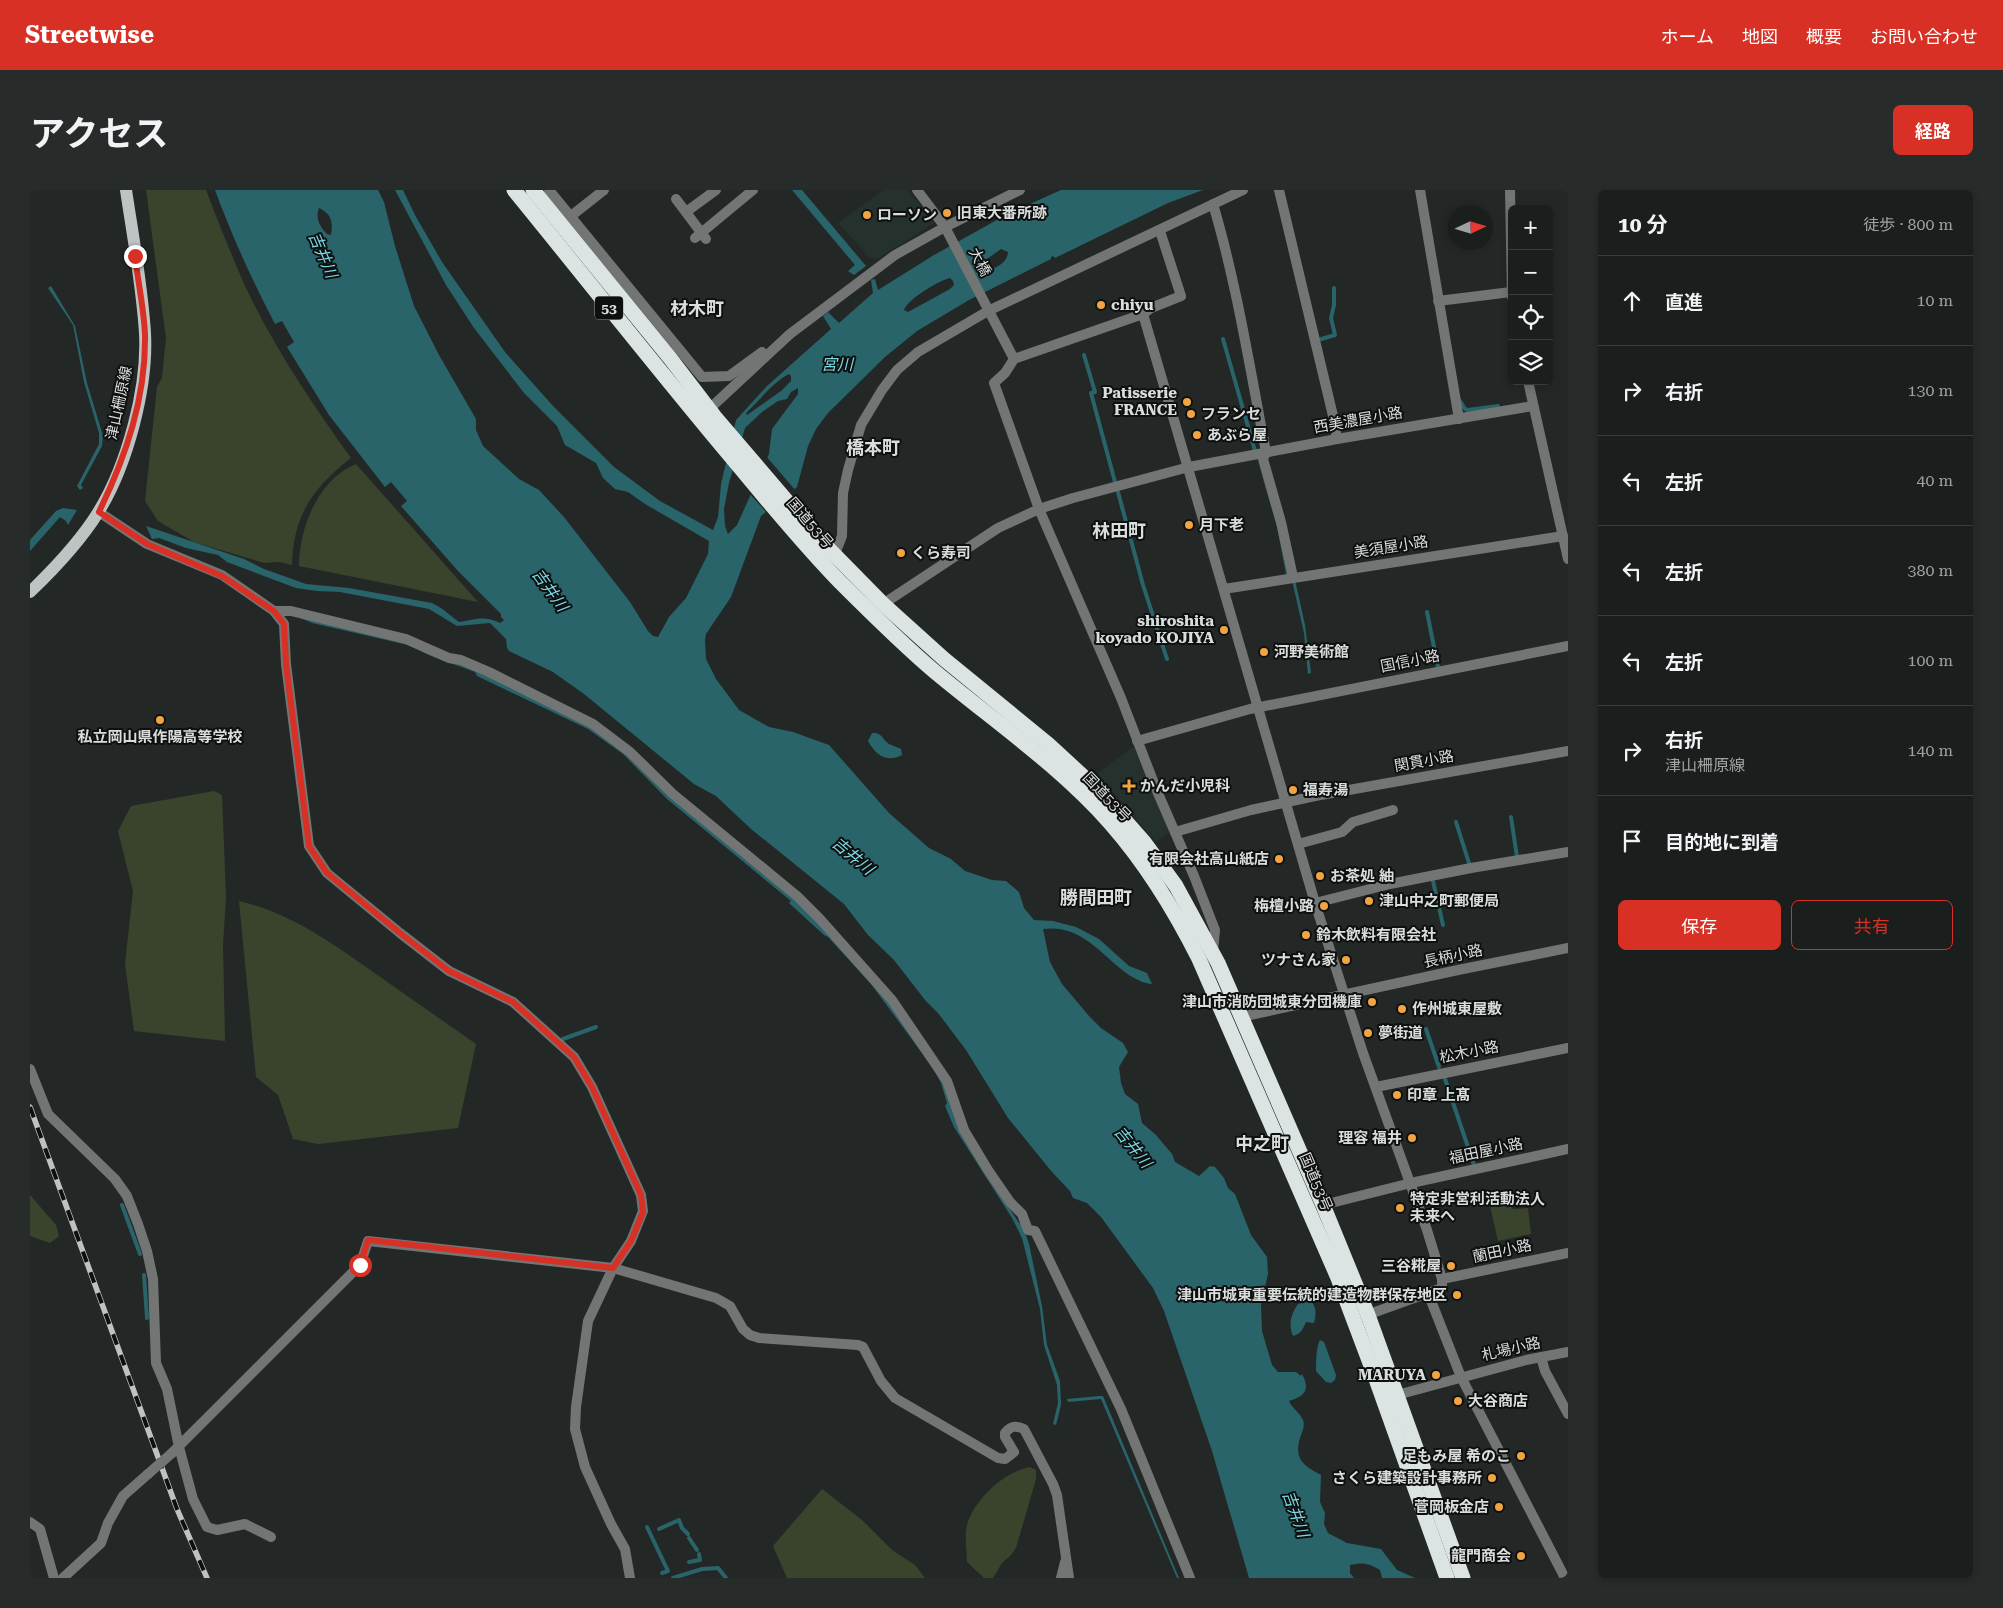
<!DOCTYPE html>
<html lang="ja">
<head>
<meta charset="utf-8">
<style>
	body { margin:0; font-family:"Roboto Serif","Noto Sans JP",serif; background:#272b29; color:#f1f3f6 }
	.controls { position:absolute; right:15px; top:15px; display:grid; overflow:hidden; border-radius:8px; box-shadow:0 2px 8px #0003 }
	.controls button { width:45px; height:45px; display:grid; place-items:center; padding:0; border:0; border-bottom:1px solid #383c3b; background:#1a1e1c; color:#f1f3f6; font:25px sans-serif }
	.compass { position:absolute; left:1418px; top:15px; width:45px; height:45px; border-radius:50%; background:#1a1e1c; box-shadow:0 2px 8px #0003; rotate:86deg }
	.stop { position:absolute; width:15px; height:15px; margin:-11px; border:4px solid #d93025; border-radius:50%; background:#fff }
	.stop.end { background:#d93025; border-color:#fff; box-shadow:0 1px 5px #0008 }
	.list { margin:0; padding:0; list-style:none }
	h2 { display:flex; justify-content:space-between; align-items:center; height:65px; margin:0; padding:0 20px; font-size:21px }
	h2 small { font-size:16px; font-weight:400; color:#9fa2a3 }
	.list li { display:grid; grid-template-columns:32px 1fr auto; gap:15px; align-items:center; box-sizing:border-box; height:90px; padding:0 20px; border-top:1px solid #383c3b }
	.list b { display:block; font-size:19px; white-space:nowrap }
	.list p { margin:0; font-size:16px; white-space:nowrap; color:#9fa2a3 }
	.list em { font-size:16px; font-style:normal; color:#9fa2a3 }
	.actions { display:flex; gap:10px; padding:15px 20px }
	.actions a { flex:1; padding:11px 0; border:1px solid #d93025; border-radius:8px; text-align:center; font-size:18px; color:#d93025 }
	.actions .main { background:#d93025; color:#fff }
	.icon { flex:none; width:28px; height:28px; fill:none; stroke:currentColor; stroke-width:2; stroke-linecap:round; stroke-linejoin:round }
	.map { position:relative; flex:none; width:1538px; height:1388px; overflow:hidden; border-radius:8px }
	header { display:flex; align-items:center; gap:30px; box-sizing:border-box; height:70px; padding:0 25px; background:#d93025; color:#fff }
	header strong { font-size:24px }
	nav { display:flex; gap:28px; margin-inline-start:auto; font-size:18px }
	.intro { display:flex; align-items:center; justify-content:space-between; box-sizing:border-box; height:120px; padding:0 30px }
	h1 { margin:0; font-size:35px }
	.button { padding:12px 22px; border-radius:8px; background:#d93025; color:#fff; font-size:18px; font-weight:700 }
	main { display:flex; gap:30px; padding:0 30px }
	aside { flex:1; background:#1a1e1c; border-radius:8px; box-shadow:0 2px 8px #0003 }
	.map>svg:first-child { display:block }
	.built { fill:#25312c }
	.green { fill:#3a442d }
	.water { fill:#28646a; fill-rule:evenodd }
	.pier { fill:#232826 }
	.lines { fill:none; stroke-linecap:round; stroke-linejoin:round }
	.stream { stroke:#28646a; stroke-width:4 }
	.street { stroke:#727574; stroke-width:10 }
	.primary { stroke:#bdc4c3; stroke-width:12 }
	.highway { stroke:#dbe4e2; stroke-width:15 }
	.rail-casing { stroke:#bec2c0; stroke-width:5.5 }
	.rail { stroke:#0e100f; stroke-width:4; stroke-dasharray:11; stroke-linecap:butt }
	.street-bridge { stroke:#727574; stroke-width:10 }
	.route { stroke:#d93025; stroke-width:6 }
	.poi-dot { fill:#f3a442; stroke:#0e100f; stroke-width:2 }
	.labels { text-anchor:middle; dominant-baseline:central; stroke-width:4; stroke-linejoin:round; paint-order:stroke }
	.shield { fill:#0e100f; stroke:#9ca09e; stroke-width:1 }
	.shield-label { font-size:14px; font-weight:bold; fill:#d9dddb }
	.poi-label { font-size:15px; font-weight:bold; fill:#d9dddb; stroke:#0e100f; text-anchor:start }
	.street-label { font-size:15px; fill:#d9dddb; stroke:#0e100f }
	.water-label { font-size:16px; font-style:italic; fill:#79d9e4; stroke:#0e100f }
	.quarter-label { font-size:18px; font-weight:bold; fill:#d9dddb; stroke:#0e100f }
</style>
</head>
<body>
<header>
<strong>Streetwise</strong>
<nav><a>ホーム</a><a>地図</a><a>概要</a><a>お問い合わせ</a></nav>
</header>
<div class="intro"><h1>アクセス</h1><a class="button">経路</a></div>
<main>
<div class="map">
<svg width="1538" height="1388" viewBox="0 0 1538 1388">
	<rect width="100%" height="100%" fill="#232826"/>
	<g class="built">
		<polygon points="853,0 878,0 904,33 847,69 839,67 808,33"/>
		<polygon points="1101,558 1105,558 1140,642 1126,652 1067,584"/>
	</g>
	<g class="green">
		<path d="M116 0H176C188 32 201 64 215 96 244 157 282 214 321 268 283 297 263 326 262 375L249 372 234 373 164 352 128 331 115 311 127 197 132 188 136 148Z"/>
		<path d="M326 274 448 412 269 376C269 339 288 289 326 274Z"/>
		<polygon points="184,601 192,605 196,707 193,755 195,851 104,841 95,774 103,701 88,641 101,616"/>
		<path d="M209 711C261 723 303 754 346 784 379 807 413 831 446 854L428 938 288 954 263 949 248 905 226 887Z"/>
		<polygon points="0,1005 26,1035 29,1046 20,1053 0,1046"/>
		<polygon points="1469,1007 1477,1007 1483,1019 1498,1018 1501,1044 1468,1051 1460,1016"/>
		<path d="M1000 1277 1006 1280V1289L986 1358 981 1365 972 1373 963 1388H954L937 1372C937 1362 935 1350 936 1340 940 1313 974 1281 1000 1277Z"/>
		<polygon points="792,1299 832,1330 862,1360 885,1375 895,1388 757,1388 743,1356"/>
	</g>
	<g class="water">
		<path d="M185 0H348L354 12 365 56 384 116 409 165 446 229V240L453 256 489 289 509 300 534 327 600 412 618 441 623 446 628 447 639 427 656 408 678 364 679 351 615 314 598 302 585 299 573 288 566 273 535 255 527 236 494 203 444 138 416 95 365 0H373L385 25 412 72 475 162 523 216 584 277 630 311 683 340 688 327 691 294 706 230 737 196 801 139 793 126 798 122 809 133 843 103 841 90 845 89 848 100 904 65 974 26 971 18 978 15 982 22 1031 0H1173L1138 13 1025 68 1023 66 1021 67V69L939 110 887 141 855 167 798 223 786 239 778 256 767 297 731 326 701 407 676 444 675 450 676 469 686 489 709 520 739 537 763 542 799 555 859 623 899 658 921 669 935 681 962 690 976 691 982 696 989 702 994 718 1004 730 1023 731 1046 737 1069 749 1099 776 1117 783 1122 794C1083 789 1063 732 1013 739L1020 772 1032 794 1059 826 1071 838 1093 853 1098 862 1089 877 1091 893 1095 904 1108 914 1112 933 1125 944 1142 964 1145 972 1169 986 1180 976 1185 977 1194 988 1198 998 1205 1004 1221 1045 1237 1067 1238 1084 1231 1114 1232 1141 1242 1175 1248 1182H1266L1271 1186 1272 1184C1281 1200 1274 1207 1259 1211 1262 1218 1270 1223 1273 1230 1275 1235 1273 1240 1271 1245 1263 1268 1272 1275 1291 1285L1290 1312 1295 1323 1294 1334 1298 1343 1317 1353 1351 1359 1367 1380 1385 1388H1352L1350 1380C1339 1373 1332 1372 1320 1375V1383L1324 1388H1219L1182 1261 1134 1121 1123 1098 1071 1027 1057 1013 1043 1008 1040 1001 1022 982 978 928 936 860 908 823 895 810 864 770 838 745 814 714 721 639 686 606 664 594 554 504 523 482 479 461 477 458 476 449 460 433 427 436 399 419 310 402 287 401 266 398 197 372 188 365 156 358 129 348 122 349 116 336 214 369 234 379 276 394 319 398 402 413 411 418 429 432C447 430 452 425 470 433L474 430 471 427V424L428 381 371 316 377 311 361 292 355 297 299 225 257 157 264 152 252 131 245 134C222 90 202 46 185 0ZM289 18C302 24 303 32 301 45L297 44C290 37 285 28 289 18ZM971 59 978 62C977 75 962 80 951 81L947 76ZM920 88 923 91 924 95 920 99 878 122 874 120C878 109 908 91 920 88ZM759 184 761 186V191L751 201 717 225 716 223C729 211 743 192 759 184ZM768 198V204L742 239 739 264 707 335 698 344 695 336 694 319 699 293 715 238 732 222 748 211 757 209 761 202Z"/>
		<polygon points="762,0 772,0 836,76 824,85 818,81 825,75"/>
		<polygon points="21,96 45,136 57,193 73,246 72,256 51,295 53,298 50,300 47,296 69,254 69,243 54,192 43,135 18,98"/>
		<polygon points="1227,268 1265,390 1275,435 1281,483 1278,484 1274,443 1262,390 1256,384 1247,337"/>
		<polygon points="33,318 47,320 38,335 36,331 30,327 0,361 0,350 26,321"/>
		<polygon points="259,423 378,451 430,471 562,536 766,708 844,792 917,895 974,1010 989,1033 992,1033 999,1054 1012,1116 1017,1155 1030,1191 1031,1215 1026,1235 1023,1234 1028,1213 1027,1195 1014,1155 1010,1119 992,1048 982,1028 924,937 915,916 917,913 911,893 903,878 841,794 798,747 794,745 759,713 761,711 637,609 593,564 558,539 447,486 445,482 401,466 378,455 282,433 266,426 260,426"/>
		<path d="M842 543C852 542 852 549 859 554 863 556 867 557 871 559L872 565C856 573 846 565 838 551Z"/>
		<path d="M1281 1111C1287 1117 1286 1126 1284 1133L1276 1132C1273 1139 1271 1144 1263 1146 1258 1134 1261 1124 1268 1114Z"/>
		<path d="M1290 1150 1294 1152 1306 1185 1305 1190 1301 1193 1296 1192 1286 1181C1286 1174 1286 1156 1290 1150Z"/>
		<polygon points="1069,1206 1073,1206 1149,1388 1147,1388 1071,1209 1038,1212 1037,1209"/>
	</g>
	<polygon class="pier" points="736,266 766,301 737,323 719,303"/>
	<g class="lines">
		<g class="stream">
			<polyline points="1193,149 1225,261"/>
			<polyline points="1288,150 1305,145 1301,128 1304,115 1304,98"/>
			<polyline points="1054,165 1065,202 1061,203 1085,292"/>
			<polyline points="1430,211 1435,219 1438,220 1468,216"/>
			<polyline points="1088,302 1113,395 1137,469"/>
			<polyline points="1397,422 1408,477"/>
			<polyline points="1481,627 1487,667"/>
			<polyline points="1426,632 1439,673"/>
			<polyline points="1403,691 1413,735"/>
			<polyline points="1396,839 1409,877"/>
			<polyline points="533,849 566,837"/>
			<polyline points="1414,886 1444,975"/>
			<polyline points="92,1015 110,1064"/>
			<polyline points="114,1085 117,1128"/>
			<polyline points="617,1337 638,1381 632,1383"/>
			<polyline points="629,1339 649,1330 652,1338 658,1344"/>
			<polyline points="659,1348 667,1360"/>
			<polyline points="659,1372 670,1370 669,1364"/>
			<polyline points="643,1388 672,1379 688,1378 696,1388"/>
		</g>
		<g class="street">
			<polyline points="519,0 672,187 699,186 732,162"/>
			<polyline points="887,0 915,37 984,169"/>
			<polyline points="1249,0 1304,230 1307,249"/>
			<polyline points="1390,0 1429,229"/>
			<polyline points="1480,0 1482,107"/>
			<polyline points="646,9 676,49"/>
			<path d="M1183 14C1207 95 1220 179 1236 262L1233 269 1251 332 1263 387"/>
			<polyline points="656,22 686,0"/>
			<polyline points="541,26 574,0"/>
			<polyline points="1130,41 1151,106 1121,118 1113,124 984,169 975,183 964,193 1009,319 1091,508 1127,601 1164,686 1185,740 1183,762"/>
			<polyline points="665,48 723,0"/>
			<polyline points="1408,111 1481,102"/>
			<polyline points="1113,124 1285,713 1333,863 1397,1040 1412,1089 1412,1098 1334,1126"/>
			<polyline points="1498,191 1538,369"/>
			<polyline points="675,223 760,144 865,65 915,37 990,0"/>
			<polyline points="69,322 117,354 192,385 244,421 254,434 256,474 279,656 297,683 370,743 419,781 483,812 544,867 562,897 611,1005 613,1021 601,1051 583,1078 558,1131 546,1217 545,1239 555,1277 581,1334 595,1359 600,1388"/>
			<polyline points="801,367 805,364 812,346 813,303 818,280 831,235 852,200 867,180 888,162 958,121 1213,0"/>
			<polyline points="1194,399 1533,346"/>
			<polyline points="853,414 968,338 1009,319 1043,308 1159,277 1307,249 1503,216"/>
			<polyline points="244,421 261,421 376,449 419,468 431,470 459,482 563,534 600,562 643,604 767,706 790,729 862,810 917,891 934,940 958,980 980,1012 992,1024 998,1040 1005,1041 1091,1219 1160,1388"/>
			<polyline points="1107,551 1220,519 1538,456"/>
			<polyline points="1145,642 1221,620 1285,606 1538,561"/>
			<polyline points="1268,654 1312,642 1323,632 1363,620"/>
			<polyline points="1285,713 1360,694 1441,678 1538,662"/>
			<polyline points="1211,827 1428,780 1538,758"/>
			<polyline points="0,879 18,924 85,989 97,1006 108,1034 117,1061 123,1089 126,1173 137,1199 149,1257 163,1309 177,1337 187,1340 215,1334 241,1347"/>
			<polyline points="1346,897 1538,858"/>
			<polyline points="1293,1015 1381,993 1538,959"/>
			<polyline points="1412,1089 1538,1063"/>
			<polyline points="1398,1103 1431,1187 1535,1388"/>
			<polyline points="1511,1167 1515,1181 1538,1224"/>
			<polyline points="1367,1205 1496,1170 1538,1162"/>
			<path d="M142 1263 330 1075 338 1051 583 1078 686 1108 700 1116 713 1139 720 1145 729 1148 828 1155 833 1157 851 1191 865 1208 968 1268 975 1269 984 1262 975 1247V1243C981 1236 985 1235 994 1239L1023 1294 1027 1305 1039 1388"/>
			<polyline points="0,1332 10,1339 24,1388"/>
			<polyline points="33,1388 71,1353 78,1333 93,1306 118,1284"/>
			<polyline points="1031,1388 1035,1372"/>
		</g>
		<path class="primary" d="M0 402C25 378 50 352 69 321 97 275 118 198 115 143 112 95 103 47 96 0"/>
		<g class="highway">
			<path d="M484 0C555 87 625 176 697 262 734 306 770 351 810 392 840 422 871 453 904 481 964 531 1030 576 1081 634 1116 674 1145 721 1169 769L1308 1088 1346 1189 1417 1388"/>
			<polyline points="503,0 640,168 685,227 790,350 853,414 914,469 1018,554 1069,601 1114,652 1146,696 1188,773 1293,1015 1338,1125 1433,1388"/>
		</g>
		<defs>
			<polyline id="rail" points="0,917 147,1319 177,1388"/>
		</defs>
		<use href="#rail" class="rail-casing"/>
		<use href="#rail" class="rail"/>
		<polyline class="street-bridge" points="118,1284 142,1263"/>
	</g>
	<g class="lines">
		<path class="route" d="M105 66C108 92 114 119 115 145 116 208 96 266 69 322L117 354 192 386 244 421 254 434 256 474 279 656 297 683 370 743 419 781 483 812 544 867 562 897 611 1005 613 1022 601 1051 583 1078 338 1050 330 1075"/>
	</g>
	<g class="poi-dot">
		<circle cx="917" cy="23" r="5"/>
		<circle cx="837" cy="25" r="5"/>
		<circle cx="1071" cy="115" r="5"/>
		<circle cx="1157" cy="212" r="5"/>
		<circle cx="1161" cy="224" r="5"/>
		<circle cx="1167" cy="245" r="5"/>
		<circle cx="1159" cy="335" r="5"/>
		<circle cx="871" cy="363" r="5"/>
		<circle cx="1194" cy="440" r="5"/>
		<circle cx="1234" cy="462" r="5"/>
		<circle cx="130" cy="530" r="5"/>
		<path d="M1096.5 588.5h5v5h5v5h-5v5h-5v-5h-5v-5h5z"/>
		<circle cx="1263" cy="600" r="5"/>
		<circle cx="1249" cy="669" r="5"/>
		<circle cx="1290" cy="686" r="5"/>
		<circle cx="1339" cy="711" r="5"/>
		<circle cx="1294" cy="716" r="5"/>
		<circle cx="1276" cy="745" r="5"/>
		<circle cx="1316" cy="770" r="5"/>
		<circle cx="1342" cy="812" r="5"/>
		<circle cx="1372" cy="819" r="5"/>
		<circle cx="1338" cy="843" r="5"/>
		<circle cx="1367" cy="905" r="5"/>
		<circle cx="1382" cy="948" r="5"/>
		<circle cx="1370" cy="1018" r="5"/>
		<circle cx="1421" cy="1076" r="5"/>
		<circle cx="1427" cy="1105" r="5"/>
		<circle cx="1406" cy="1185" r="5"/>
		<circle cx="1428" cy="1211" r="5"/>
		<circle cx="1491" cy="1266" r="5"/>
		<circle cx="1462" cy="1288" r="5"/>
		<circle cx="1469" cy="1317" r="5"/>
		<circle cx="1491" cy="1366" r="5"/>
	</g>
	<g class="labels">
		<rect class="shield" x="565" y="106.5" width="28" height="23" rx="4"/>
		<g class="shield-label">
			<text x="579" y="118">53</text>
		</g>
		<g class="poi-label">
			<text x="927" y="23">旧東大番所跡</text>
			<text x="847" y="25">ローソン</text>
			<text x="1081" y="115">chiyu</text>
			<text x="1147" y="203" text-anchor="end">Patisserie<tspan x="1147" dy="17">FRANCE</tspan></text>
			<text x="1171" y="224">フランセ</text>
			<text x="1177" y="245">あぶら屋</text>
			<text x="1169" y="335">月下老</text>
			<text x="881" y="363">くら寿司</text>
			<text x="1184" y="431" text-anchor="end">shiroshita<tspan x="1184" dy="17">koyado KOJIYA</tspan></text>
			<text x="1244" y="462">河野美術館</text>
			<text x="130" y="547" text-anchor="middle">私立岡山県作陽高等学校</text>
			<text x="1110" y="596">かんだ小児科</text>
			<text x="1273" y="600">福寿湯</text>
			<text x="1239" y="669" text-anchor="end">有限会社高山紙店</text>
			<text x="1300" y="686">お茶処 紬</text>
			<text x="1349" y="711">津山中之町郵便局</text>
			<text x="1284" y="716" text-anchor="end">栴檀小路</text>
			<text x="1286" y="745">鈴木飲料有限会社</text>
			<text x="1306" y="770" text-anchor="end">ツナさん家</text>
			<text x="1332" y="812" text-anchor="end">津山市消防団城東分団機庫</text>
			<text x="1382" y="819">作州城東屋敷</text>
			<text x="1348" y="843">夢街道</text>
			<text x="1377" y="905">印章 上髙</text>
			<text x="1372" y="948" text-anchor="end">理容 福井</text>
			<text x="1380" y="1009">特定非営利活動法人<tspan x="1380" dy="17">未来へ</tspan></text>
			<text x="1411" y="1076" text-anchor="end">三谷糀屋</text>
			<text x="1417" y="1105" text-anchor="end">津山市城東重要伝統的建造物群保存地区</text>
			<text x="1396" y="1185" text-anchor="end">MARUYA</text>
			<text x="1438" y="1211">大谷商店</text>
			<text x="1481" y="1266" text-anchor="end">足もみ屋 希のこ</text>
			<text x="1452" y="1288" text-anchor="end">さくら建築設計事務所</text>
			<text x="1459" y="1317" text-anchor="end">菅岡板金店</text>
			<text x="1481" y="1366" text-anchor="end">龍門商会</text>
		</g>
		<g class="street-label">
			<text transform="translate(950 72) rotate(62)">大橋</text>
			<text transform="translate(89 213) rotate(-78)">津山柵原線</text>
			<text transform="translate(1328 230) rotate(-10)">西美濃屋小路</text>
			<text transform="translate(780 333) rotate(49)">国道53号</text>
			<text transform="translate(1361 357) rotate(-9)">美須屋小路</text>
			<text transform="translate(1380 471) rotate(-11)">国信小路</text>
			<text transform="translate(1394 571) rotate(-10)">関貫小路</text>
			<text transform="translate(1077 607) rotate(46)">国道53号</text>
			<text transform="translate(1423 766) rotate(-12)">長柄小路</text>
			<text transform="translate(1439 862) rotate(-11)">松木小路</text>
			<text transform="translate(1456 961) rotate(-12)">福田屋小路</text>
			<text transform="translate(1286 992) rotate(67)">国道53号</text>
			<text transform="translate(1472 1061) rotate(-12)">蘭田小路</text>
			<text transform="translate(1481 1159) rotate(-13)">札場小路</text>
		</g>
		<g class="water-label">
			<text transform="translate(293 65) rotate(67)">吉井川</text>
			<text x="807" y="174">宮川</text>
			<text transform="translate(520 400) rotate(54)">吉井川</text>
			<text transform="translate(823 666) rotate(40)">吉井川</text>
			<text transform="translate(1103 957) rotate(51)">吉井川</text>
			<text transform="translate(1266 1324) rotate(70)">吉井川</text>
		</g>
		<g class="quarter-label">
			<text x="667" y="118">材木町</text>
			<text x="843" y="257">橋本町</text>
			<text x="1089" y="340">林田町</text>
			<text x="1066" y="707">勝間田町</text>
			<text x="1232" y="953">中之町</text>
		</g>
	</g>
</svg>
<div class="controls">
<button>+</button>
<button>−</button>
<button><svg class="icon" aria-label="locate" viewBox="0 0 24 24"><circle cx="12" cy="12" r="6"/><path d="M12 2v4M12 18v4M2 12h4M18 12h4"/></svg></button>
<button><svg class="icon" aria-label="layers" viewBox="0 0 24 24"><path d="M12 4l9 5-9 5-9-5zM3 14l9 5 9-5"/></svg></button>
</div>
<svg class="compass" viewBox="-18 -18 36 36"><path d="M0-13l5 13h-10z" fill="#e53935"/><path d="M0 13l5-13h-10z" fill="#9fa2a3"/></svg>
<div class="stop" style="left:330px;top:1075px"></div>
<div class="stop end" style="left:105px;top:66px"></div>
</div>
<aside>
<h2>10 分<small>徒歩 · 800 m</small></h2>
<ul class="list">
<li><svg class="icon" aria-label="ahead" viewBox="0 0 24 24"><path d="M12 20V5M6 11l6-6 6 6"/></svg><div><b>直進</b></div><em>10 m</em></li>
<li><svg class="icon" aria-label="right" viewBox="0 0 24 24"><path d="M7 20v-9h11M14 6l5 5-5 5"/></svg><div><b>右折</b></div><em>130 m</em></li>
<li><svg class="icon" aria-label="left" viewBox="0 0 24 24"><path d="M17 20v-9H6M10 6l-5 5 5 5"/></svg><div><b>左折</b></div><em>40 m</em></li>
<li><svg class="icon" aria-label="left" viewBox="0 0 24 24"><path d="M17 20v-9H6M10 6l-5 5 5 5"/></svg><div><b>左折</b></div><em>380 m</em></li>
<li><svg class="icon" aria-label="left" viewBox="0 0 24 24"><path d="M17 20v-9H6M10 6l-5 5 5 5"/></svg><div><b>左折</b></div><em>100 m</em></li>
<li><svg class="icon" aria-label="right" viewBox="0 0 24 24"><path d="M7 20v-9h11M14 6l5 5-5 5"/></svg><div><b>右折</b><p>津山柵原線</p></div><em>140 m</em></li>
<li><svg class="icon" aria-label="arrive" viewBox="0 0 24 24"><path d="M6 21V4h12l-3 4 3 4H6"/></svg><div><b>目的地に到着</b></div></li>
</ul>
<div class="actions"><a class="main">保存</a><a>共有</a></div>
</aside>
</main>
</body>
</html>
